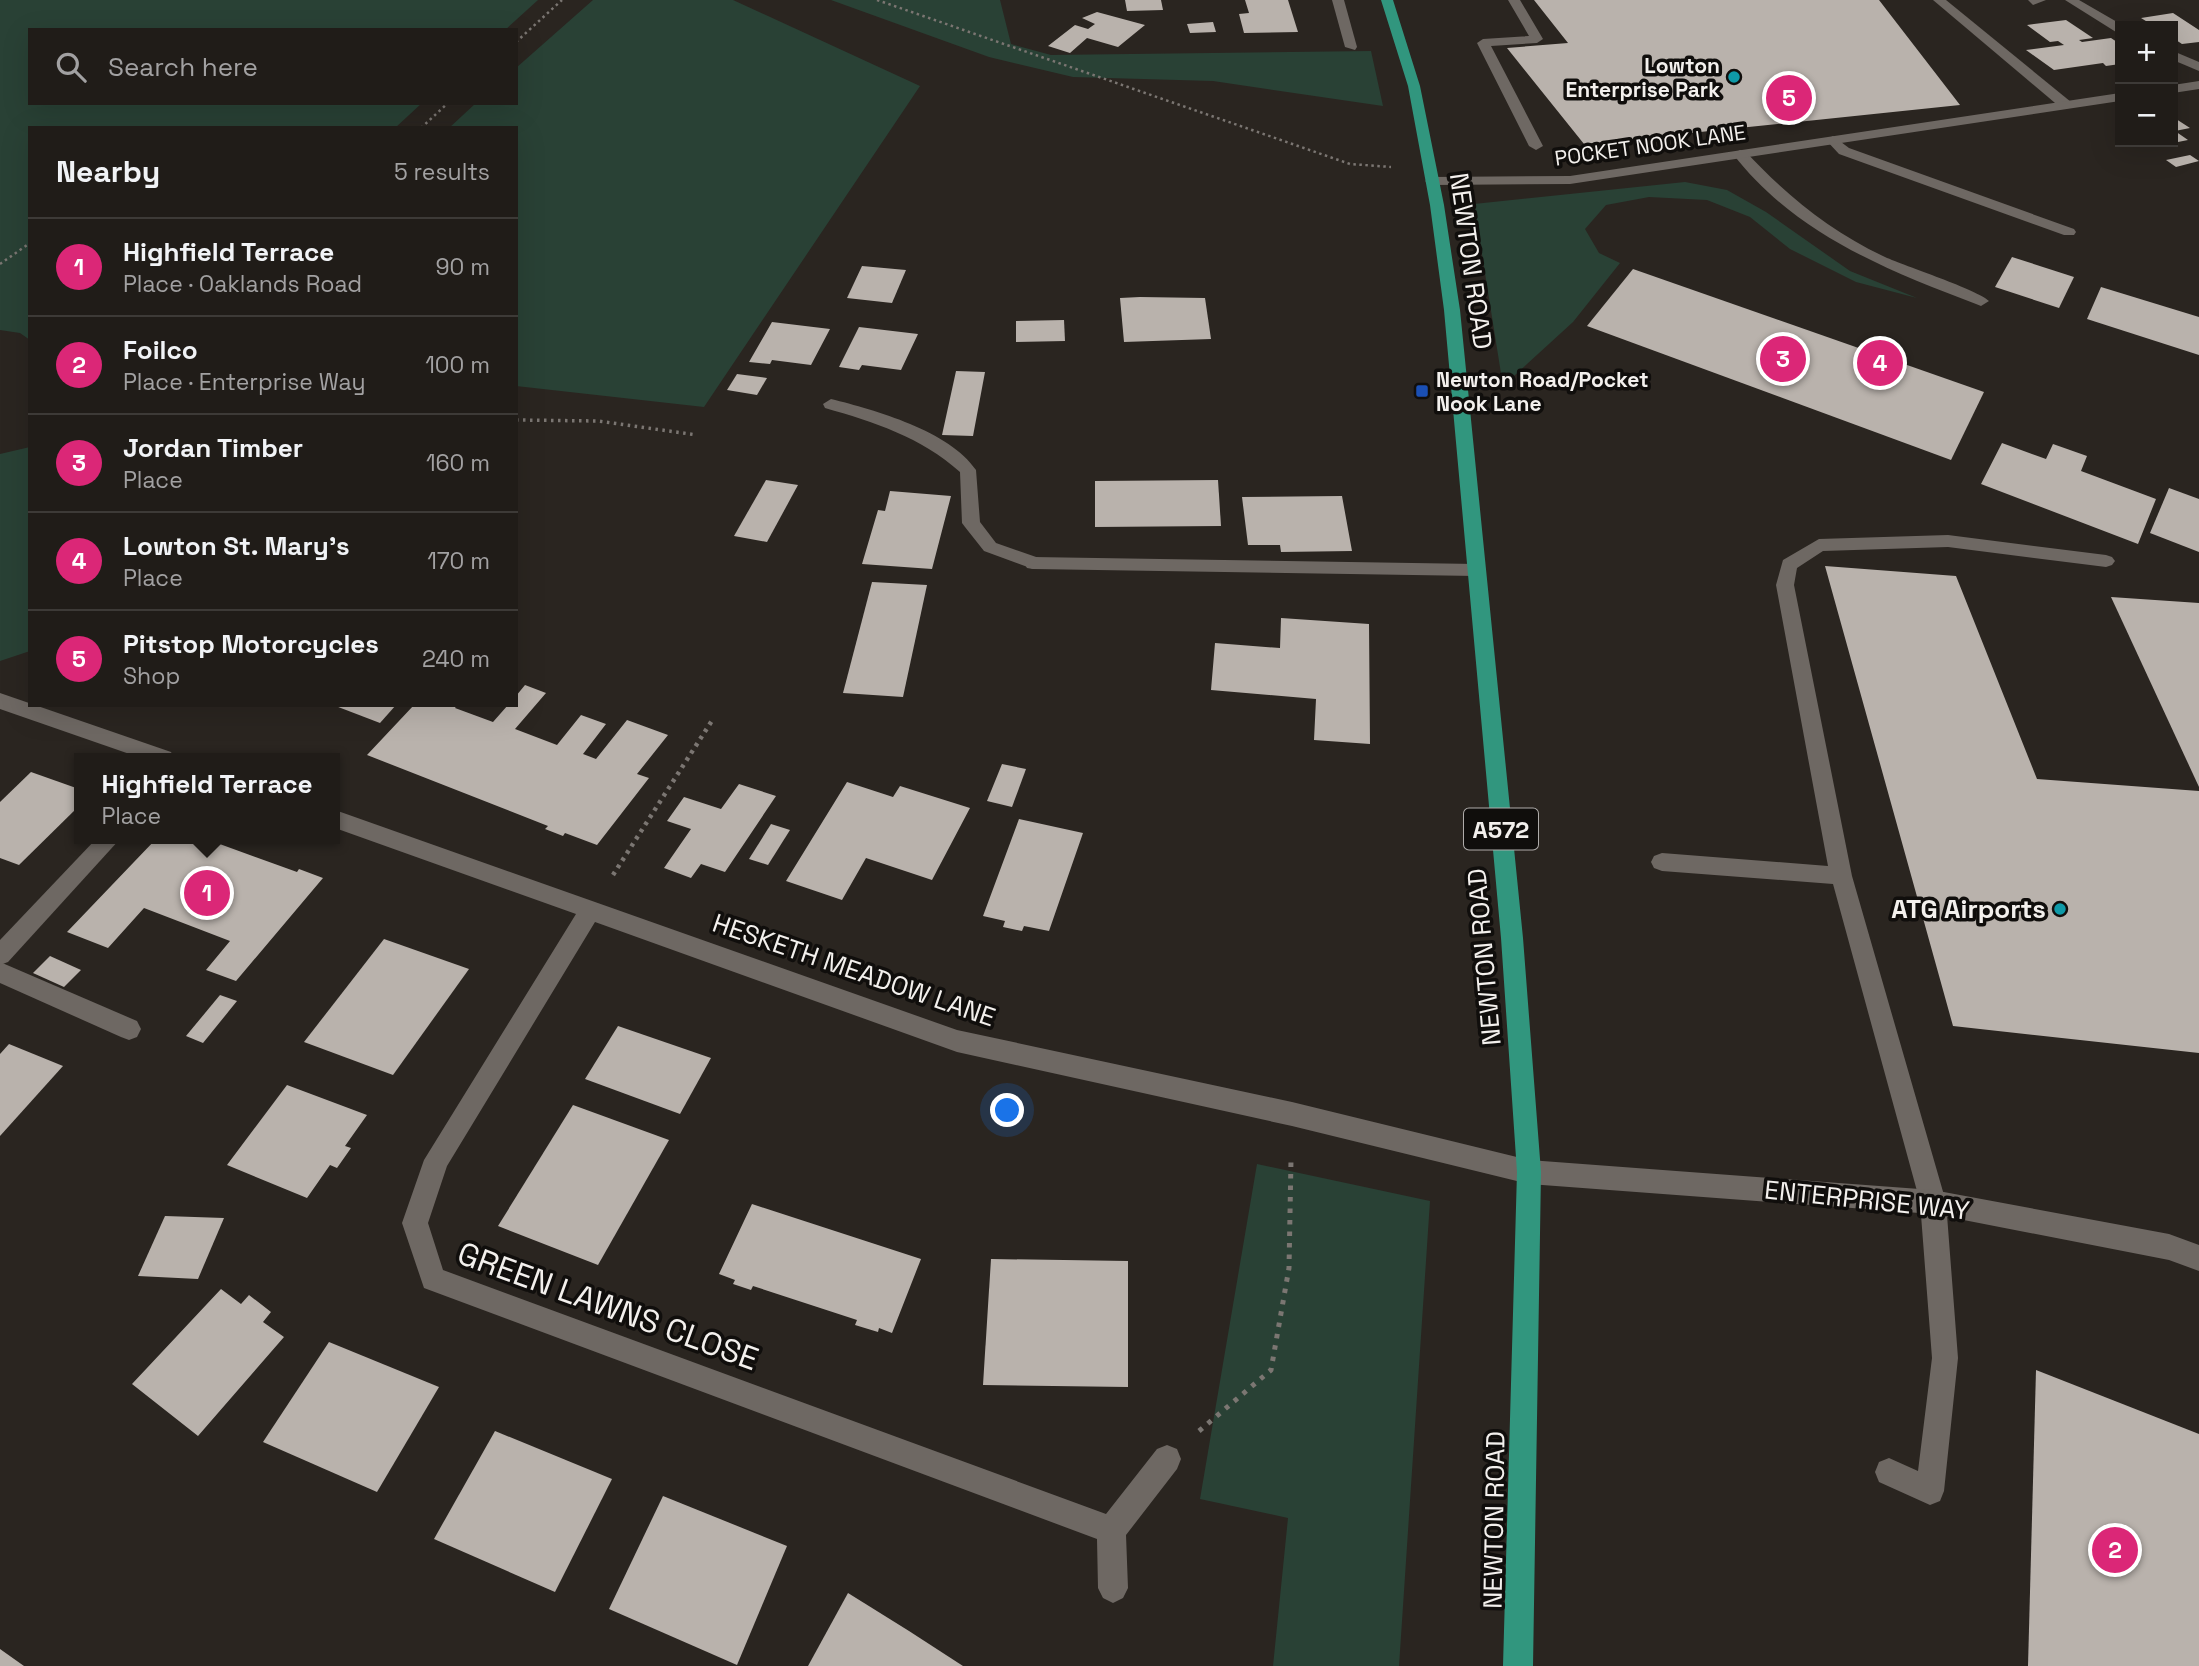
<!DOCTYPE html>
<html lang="en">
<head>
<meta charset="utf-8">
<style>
	body { margin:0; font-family:"Space Grotesk",sans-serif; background:#2d2925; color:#f1f3f6 }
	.controls { position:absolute; right:21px; top:21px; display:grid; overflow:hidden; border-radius:0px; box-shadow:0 7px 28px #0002 }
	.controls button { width:63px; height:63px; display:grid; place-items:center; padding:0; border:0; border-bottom:2px solid #3d3a37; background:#201c18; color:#f1f3f6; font:35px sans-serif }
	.you { position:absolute; left:1008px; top:1111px; width:24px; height:24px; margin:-18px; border:5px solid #fff; border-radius:50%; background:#1a73e8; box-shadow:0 0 0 10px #1a73e833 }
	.badge { display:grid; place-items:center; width:46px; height:46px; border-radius:50%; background:#db2777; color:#fff; font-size:23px; font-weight:700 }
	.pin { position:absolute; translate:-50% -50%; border:4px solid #fff; box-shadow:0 2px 7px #0006 }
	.popup { position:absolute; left:74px; top:753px; width:266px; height:91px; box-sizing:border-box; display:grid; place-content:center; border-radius:0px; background:#201c18; filter:drop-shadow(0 2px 5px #0005); font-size:23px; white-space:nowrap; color:#a2a1a2 }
	.popup b { font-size:26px; color:#f1f3f6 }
	.popup::after { content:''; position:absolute; left:50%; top:100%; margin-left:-14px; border:14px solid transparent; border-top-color:#201c18 }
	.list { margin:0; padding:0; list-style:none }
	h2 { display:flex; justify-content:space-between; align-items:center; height:91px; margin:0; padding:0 28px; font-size:30px }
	h2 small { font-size:23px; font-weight:400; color:#a2a1a2 }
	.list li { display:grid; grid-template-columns:46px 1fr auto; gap:21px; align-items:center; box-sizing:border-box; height:98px; padding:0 28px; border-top:2px solid #3d3a37 }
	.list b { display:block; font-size:26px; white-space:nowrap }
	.list p { margin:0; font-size:23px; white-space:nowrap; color:#a2a1a2 }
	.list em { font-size:23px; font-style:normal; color:#a2a1a2 }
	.icon { flex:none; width:38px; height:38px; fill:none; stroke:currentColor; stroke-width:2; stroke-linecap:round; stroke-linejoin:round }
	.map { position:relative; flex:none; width:2199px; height:1666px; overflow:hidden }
	.search { position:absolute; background:#201c18; box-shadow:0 7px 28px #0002; left:28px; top:28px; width:490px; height:77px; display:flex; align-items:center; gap:18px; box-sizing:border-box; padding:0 24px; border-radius:0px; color:#a2a1a2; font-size:26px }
	.panel { position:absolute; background:#201c18; box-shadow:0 7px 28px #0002; left:28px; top:126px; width:490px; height:581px; border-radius:0px }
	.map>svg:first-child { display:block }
	.green { fill:#294135 }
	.building { fill:#b9b2ac }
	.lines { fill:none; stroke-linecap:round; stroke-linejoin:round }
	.path-far3 { stroke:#7b7672; stroke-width:2.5; stroke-dasharray:2.5 3.5; stroke-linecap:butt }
	.path-far2 { stroke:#7b7672; stroke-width:3.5; stroke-dasharray:2.5 4.5; stroke-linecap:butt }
	.path-far1 { stroke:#7b7672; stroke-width:4.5; stroke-dasharray:3.5 5; stroke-linecap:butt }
	.path { stroke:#7b7672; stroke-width:5; stroke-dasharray:4.5 7; stroke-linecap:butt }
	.lane { fill:#6e6863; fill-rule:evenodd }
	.street { fill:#6e6863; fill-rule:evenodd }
	.primary { fill:#31967e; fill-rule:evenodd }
	.culture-dot { fill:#0f9aa8; stroke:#100e0c; stroke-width:2.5 }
	.transit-dot { fill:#1a4fb4; stroke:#100e0c; stroke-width:2.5 }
	.labels { text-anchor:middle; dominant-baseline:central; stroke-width:7; stroke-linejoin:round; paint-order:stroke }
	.far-poi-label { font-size:21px; font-weight:bold; fill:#f3f0ed; stroke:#100e0c; text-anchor:end }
	.far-street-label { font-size:21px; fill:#f3f0ed; stroke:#100e0c }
	.shield { fill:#100e0c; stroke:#afacaa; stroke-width:2 }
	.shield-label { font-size:24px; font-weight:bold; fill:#f3f0ed }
	.street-label { font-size:26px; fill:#f3f0ed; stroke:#100e0c }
	.poi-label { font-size:26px; font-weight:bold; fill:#f3f0ed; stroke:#100e0c; text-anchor:end }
	.near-street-label { font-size:32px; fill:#f3f0ed; stroke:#100e0c }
</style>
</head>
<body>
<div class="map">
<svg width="2199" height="1666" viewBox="0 0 2199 1666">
	<rect width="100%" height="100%" fill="#2a2520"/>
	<g class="green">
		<polygon points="0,0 538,0 505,30 30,30 30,103 422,103 395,128 30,128 30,340 20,333 0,330"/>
		<polygon points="593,0 733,0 920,86 704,407 516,386 516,128 449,128 476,103 516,103 516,68"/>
		<polygon points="831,0 1000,0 1011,44 1051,55 1371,51 1383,106 1213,81 1073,77 989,57"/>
		<polygon points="1685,182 1727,190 1766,212 1850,271 1917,298 1856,282 1790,249 1750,217 1707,200 1649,197 1606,205 1585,229 1599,253 1620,263 1573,322 1503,386 1474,204"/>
		<polygon points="30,447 30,651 0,661 0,454"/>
		<polygon points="1257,1164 1430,1201 1399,1666 1273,1666 1288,1518 1200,1499"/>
	</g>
	<g class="building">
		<polygon points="1125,0 1161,0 1163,10 1127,11"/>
		<polygon points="1245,0 1288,0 1298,32 1244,33 1239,14 1249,13"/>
		<polygon points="1534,0 1879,0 1960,105 1584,144 1507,48 1568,43"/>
		<polygon points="1097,12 1145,25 1118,47 1087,38 1070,53 1048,46 1075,25 1088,29 1095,24 1082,18"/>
		<polygon points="2173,13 2199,30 2199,42 2182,44 2173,38 2173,26 2154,26 2141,18"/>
		<polygon points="2066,20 2093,38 2079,40 2082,42 2111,38 2120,44 2120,64 2106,66 2103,63 2054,70 2026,50 2064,45 2058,41 2050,42 2027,25"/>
		<polygon points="1213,22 1216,32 1190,33 1187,24"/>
		<polygon points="2173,117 2190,128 2175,131 2188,140 2173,143"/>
		<polygon points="2190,155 2199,161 2176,167 2166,160"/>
		<polygon points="2012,257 2074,277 2059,308 1995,287"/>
		<polygon points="862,266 906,270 892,303 847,298"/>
		<polygon points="1633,269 1984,392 1951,460 1587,326"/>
		<polygon points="2101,287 2199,317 2199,355 2087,319"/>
		<polygon points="1140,297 1205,298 1211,339 1124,342 1120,298"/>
		<polygon points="1064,320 1065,341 1016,342 1016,321"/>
		<polygon points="772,322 830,329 811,365 772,360 770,364 749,362"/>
		<polygon points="859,327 918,334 901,370 862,365 859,370 839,367"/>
		<polygon points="956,371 985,372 973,436 942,435"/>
		<polygon points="737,374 767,378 757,395 727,390"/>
		<polygon points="2002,443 2046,459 2053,444 2087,456 2081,471 2156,499 2138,544 1981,484"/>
		<polygon points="766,480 798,485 767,542 734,536"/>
		<polygon points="1218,480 1221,526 1095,527 1095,481"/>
		<polygon points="2169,488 2199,499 2199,552 2150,533"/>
		<polygon points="890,491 951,496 932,569 862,564 878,510 885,511"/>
		<polygon points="1342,496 1352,551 1281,552 1280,545 1248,545 1242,497"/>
		<polygon points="1825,566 1956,576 2037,779 2199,791 2199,1053 1953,1026"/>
		<polygon points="872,582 927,585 903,697 843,693"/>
		<polygon points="2111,597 2199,603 2199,787"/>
		<polygon points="1281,618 1369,624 1370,744 1314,740 1316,699 1211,690 1215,643 1280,648"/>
		<polygon points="525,685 546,693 515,729 557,745 581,715 606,724 583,754 596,759 627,720 668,735 637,774 649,778 597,845 565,833 563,836 545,829 548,826 367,755 414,705 457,705 455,708 493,722 508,705 516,705 516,696"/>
		<polygon points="333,705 396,705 380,723"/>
		<polygon points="1002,764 1026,769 1012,807 987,801"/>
		<polygon points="31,772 79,789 79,806 19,865 0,858 0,802"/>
		<polygon points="847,782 893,797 900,786 970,808 932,880 866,858 842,900 786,881"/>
		<polygon points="739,784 776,796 725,872 701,864 691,878 664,868 691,829 667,821 684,797 721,809"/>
		<polygon points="1019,819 1083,833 1049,931 1024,926 1022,931 1003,927 1005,921 983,916"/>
		<polygon points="771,824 790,830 768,865 749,859"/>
		<polygon points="156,839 206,839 297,872 299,869 323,878 236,981 206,970 230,941 144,908 108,948 67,932"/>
		<polygon points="384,939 469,969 393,1075 304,1042"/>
		<polygon points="50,956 81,970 64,987 33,973"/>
		<polygon points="220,995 237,1001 203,1043 186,1036"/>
		<polygon points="618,1026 711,1058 680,1114 585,1079"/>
		<polygon points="9,1044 63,1066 0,1136 0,1054"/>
		<polygon points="287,1085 367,1115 345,1146 351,1148 337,1168 330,1165 307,1198 227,1165"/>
		<polygon points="573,1105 669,1140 598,1265 498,1226"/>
		<polygon points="752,1204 921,1259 892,1333 879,1328 878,1332 855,1325 857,1320 753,1286 751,1290 733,1284 735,1280 719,1274"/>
		<polygon points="165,1216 224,1218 198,1279 138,1276"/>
		<polygon points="991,1259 1128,1261 1128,1387 983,1385"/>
		<polygon points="221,1289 241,1304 249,1295 271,1312 263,1322 284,1337 198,1436 132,1384"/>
		<polygon points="329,1342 439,1387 377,1492 263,1442"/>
		<polygon points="2036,1370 2199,1434 2199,1666 2028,1666"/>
		<polygon points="495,1431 612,1479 555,1592 434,1539"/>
		<polygon points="663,1496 787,1546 737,1665 609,1609"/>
		<polygon points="848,1593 909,1631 963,1666 808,1666"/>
		<polygon points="0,1649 24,1666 0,1666"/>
	</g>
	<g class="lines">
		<g class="path-far3">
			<polyline points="877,0 1350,164 1391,167"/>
			<polyline points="516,42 562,0"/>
			<polyline points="421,128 448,103"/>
			<polyline points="0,264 30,243"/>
		</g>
		<polyline class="path-far2" points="516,420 598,421 697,435"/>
		<polyline class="path-far1" points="613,875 713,719"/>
		<polyline class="path" points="1199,1431 1271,1370 1289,1268 1291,1160"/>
		<g class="lane">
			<polygon points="1508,0 1520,0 1543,39 1537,43 1491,46 1543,146 1536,150 1529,146 1477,43 1483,39 1529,36"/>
			<polygon points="1933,0 1946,0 2071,102 2071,108 2061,108"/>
			<polygon points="2028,0 2046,0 2033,5"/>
			<polygon points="1833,136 1849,148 2074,229 2076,232 2074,235 2064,235 1839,154 1826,140"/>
			<path d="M1740 150 1745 151C1786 195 1830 231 1885 257 1905 266 1978 290 1989 301L1981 306 1976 304C1886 270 1794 233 1733 154Z"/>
			<path d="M831 399C875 410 950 431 976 470L980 522 996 543 1039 558 1042 563 1039 568 1033 569 984 551 965 527 962 523 960 472C921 437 874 422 825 408L823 404Z"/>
			<polygon points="1948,535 2106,555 2112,557 2115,561 2112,565 2106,567 1948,547 1823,551 1797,568 1794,585 1852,876 1946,1202 1958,1358 1944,1491 1940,1501 1930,1505 1879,1482 1875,1472 1879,1462 1889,1458 1918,1471 1932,1358 1920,1202 1833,884 1662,871 1654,868 1651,862 1654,856 1662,853 1828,866 1776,585 1783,560 1819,539"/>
			<polygon points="0,962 137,1021 141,1029 137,1037 129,1040 121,1037 0,983"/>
		</g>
		<g class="street">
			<polygon points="1332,0 1344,0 1357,47 1355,50 1345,47"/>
			<polygon points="2065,0 2079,0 2124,26 2120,26 2120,33 2116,32"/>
			<polygon points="2173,51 2199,62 2199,71 2173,60"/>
			<polygon points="2199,81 2199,89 2173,93 2173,85"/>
			<polygon points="2120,93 2120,101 1570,184 1432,185 1425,181 1432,177 1570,176"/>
			<polygon points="1033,557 1476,564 1482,565 1485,570 1482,575 1476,576 1033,569 1027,568 1024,563 1027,558"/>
			<polygon points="0,693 171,752 174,758 141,758 0,709"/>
			<polygon points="335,810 957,1030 1292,1102 1529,1160 1933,1190 2169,1234 2199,1245 2199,1271 2169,1260 1933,1214 1529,1184 1292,1126 957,1052 595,922 447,1166 428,1223 443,1270 1106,1514 1157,1449 1167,1445 1177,1449 1181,1459 1177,1469 1126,1535 1128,1588 1123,1598 1113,1603 1103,1598 1098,1588 1097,1539 424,1288 402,1223 424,1160 576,914 335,828"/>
			<polygon points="96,839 120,839 8,962 0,965 0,940"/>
		</g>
		<polygon class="primary" points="1381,0 1393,0 1420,86 1444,205 1460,310 1523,938 1541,1172 1533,1666 1503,1666 1517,1172 1501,938 1444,310 1430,205 1408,86"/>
	</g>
	<g class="culture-dot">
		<circle cx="1734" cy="77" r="7"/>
		<circle cx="2060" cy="909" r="7"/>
	</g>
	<rect class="transit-dot" x="1415" y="384" width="14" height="14" rx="3.5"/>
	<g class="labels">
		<g class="far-poi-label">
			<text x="1720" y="65">Lowton<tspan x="1720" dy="24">Enterprise Park</tspan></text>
			<text x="1436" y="379" text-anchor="start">Newton Road/Pocket<tspan x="1436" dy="24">Nook Lane</tspan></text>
		</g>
		<g class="far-street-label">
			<text transform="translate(1650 145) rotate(-8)">POCKET NOOK LANE</text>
		</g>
		<rect class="shield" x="1464" y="808.5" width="74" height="41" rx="5"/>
		<g class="shield-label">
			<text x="1501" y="829">A572</text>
		</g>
		<g class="street-label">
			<text transform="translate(1471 261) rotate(82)">NEWTON ROAD</text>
			<text transform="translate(1484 957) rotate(-95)">NEWTON ROAD</text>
			<text transform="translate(854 970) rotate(19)">HESKETH MEADOW LANE</text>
			<text transform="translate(1867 1200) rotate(6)">ENTERPRISE WAY</text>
			<text transform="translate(1494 1520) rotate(-89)">NEWTON ROAD</text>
		</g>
		<g class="poi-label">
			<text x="2046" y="909">ATG Airports</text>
		</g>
		<g class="near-street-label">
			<text transform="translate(608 1306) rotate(20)">GREEN LAWNS CLOSE</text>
		</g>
	</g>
</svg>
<div class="controls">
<button>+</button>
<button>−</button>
</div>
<div class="you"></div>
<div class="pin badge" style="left:207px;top:893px">1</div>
<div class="popup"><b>Highfield Terrace</b>Place</div>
<div class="pin badge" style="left:2115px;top:1550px">2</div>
<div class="pin badge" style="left:1783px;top:359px">3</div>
<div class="pin badge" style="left:1880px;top:363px">4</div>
<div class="pin badge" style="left:1789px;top:98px">5</div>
<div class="search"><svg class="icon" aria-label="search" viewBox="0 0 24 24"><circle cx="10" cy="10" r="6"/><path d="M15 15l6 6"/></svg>Search here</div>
<section class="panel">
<h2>Nearby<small>5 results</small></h2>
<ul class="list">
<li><span class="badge">1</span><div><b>Highfield Terrace</b><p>Place · Oaklands Road</p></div><em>90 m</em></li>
<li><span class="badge">2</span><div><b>Foilco</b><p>Place · Enterprise Way</p></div><em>100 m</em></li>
<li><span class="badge">3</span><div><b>Jordan Timber</b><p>Place</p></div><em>160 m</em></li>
<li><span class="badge">4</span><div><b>Lowton St. Mary's</b><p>Place</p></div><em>170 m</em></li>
<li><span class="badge">5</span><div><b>Pitstop Motorcycles</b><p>Shop</p></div><em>240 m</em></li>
</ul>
</section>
</div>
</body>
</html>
